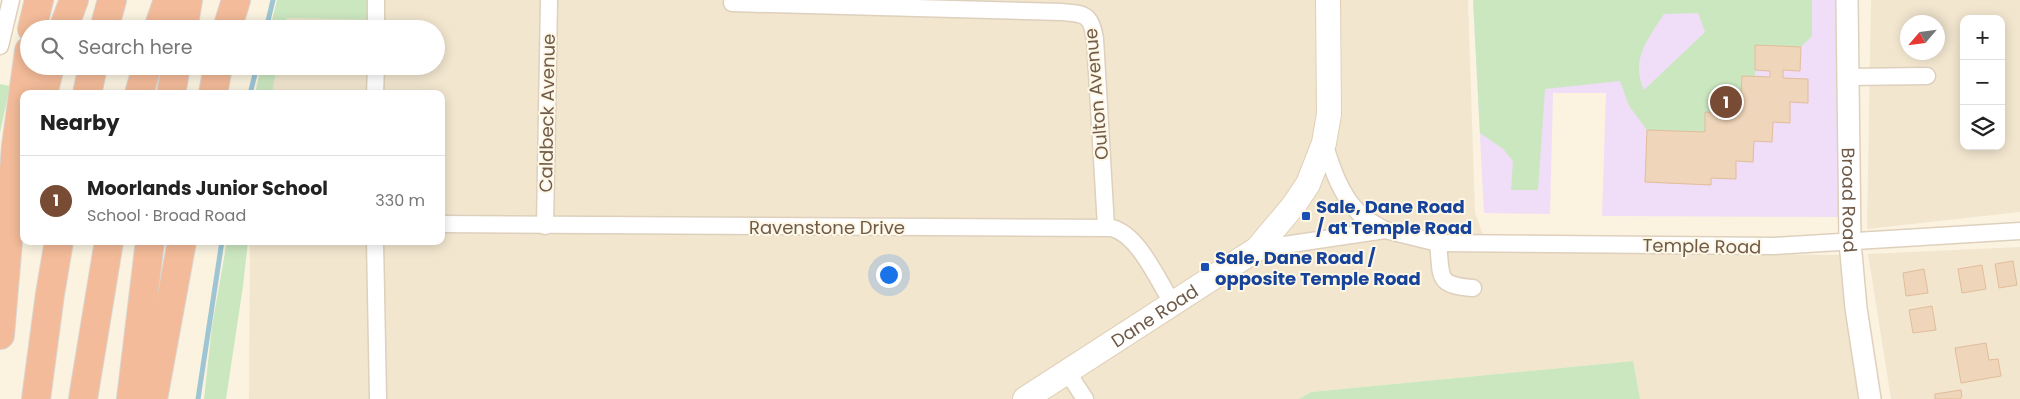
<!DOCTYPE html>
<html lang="en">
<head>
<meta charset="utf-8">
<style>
	body { margin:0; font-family:Poppins,sans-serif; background:#f6f6f6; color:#222 }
	.controls { position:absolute; right:15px; top:15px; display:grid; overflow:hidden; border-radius:10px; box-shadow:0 2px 12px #0003 }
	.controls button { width:45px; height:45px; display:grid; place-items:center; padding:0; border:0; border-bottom:1px solid #e0e0e0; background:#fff; color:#222; font:25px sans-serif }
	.compass { position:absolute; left:1900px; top:15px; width:45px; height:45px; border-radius:50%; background:#fff; box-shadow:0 2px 12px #0003; rotate:242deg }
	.you { position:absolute; left:888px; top:274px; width:18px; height:18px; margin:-12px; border:4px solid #fff; border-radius:50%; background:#1a73e8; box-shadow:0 0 0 8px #1a73e833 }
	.badge { display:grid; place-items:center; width:32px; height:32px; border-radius:50%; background:#774b34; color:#fff; font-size:16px; font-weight:700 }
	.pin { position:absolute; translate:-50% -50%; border:2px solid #fff; box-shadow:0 1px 5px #0006 }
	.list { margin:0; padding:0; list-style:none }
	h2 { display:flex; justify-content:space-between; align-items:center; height:65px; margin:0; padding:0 20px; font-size:21px }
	h2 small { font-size:16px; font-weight:400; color:#767676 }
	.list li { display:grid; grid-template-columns:32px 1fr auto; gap:15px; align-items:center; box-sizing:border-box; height:90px; padding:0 20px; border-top:1px solid #e0e0e0 }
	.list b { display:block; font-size:19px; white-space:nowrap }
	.list p { margin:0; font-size:16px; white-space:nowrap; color:#767676 }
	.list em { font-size:16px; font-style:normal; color:#767676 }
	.icon { flex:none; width:28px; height:28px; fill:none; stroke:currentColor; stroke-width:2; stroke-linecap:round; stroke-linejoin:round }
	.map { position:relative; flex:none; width:2020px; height:399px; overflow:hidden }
	.search { position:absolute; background:#fff; box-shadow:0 2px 12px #0003; left:20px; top:20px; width:425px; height:55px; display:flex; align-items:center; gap:12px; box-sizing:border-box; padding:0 18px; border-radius:28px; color:#767676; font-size:19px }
	.panel { position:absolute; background:#fff; box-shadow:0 2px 12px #0003; left:20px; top:90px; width:425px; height:155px; border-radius:10px }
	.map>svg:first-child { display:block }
	.residential { fill:#f2e6cf; fill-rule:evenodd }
	.education { fill:#f0ddf7 }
	.green { fill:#cbe7c0; fill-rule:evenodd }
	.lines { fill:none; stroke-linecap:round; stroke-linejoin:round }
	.stream { stroke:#9dc5d4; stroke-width:5 }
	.building { fill:#efd5b9; stroke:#e1bd9a }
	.minor-casing { stroke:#ded0bd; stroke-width:19 }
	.tertiary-casing { stroke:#ded0bd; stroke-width:24 }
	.secondary-casing { stroke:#e0cfb8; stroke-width:26 }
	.motorway-casing { stroke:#dad4d0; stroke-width:30 }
	.minor { stroke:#fff; stroke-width:16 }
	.tertiary { stroke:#fff; stroke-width:21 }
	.secondary { stroke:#fff; stroke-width:24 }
	.motorway { stroke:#f3bb99; stroke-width:28 }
	.transit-dot { fill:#1a4fb4; stroke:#fef7e6; stroke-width:2 }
	.labels { text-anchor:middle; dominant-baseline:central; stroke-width:4; stroke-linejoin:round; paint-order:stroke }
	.street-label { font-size:18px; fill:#705b49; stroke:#fef7e6 }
	.transit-label { font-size:18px; font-weight:bold; fill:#164399; stroke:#fef7e6; text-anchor:start }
</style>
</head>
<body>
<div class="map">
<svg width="2020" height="399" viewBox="0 0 2020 399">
	<rect width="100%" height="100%" fill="#fbf3e0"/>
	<g class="residential">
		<polygon points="372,0 1468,0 1475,213 1489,251 1839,255 1862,399 1640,399 1632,361 1311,392 1299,399 249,399 250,241 441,241 441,94 272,94 277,66 436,66 436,29 284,29 287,18 371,20"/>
		<path d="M1871 0H2020V212L1867 229ZM1964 19H2001V146H1964ZM1908 22H1938V52H1908Z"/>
		<polygon points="2020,247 2020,399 1891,399 1868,254"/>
	</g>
	<polygon class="education" points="1473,0 1847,0 1843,217 1602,216 1606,93 1553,93 1550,214 1484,213"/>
	<g class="green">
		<polygon points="277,0 372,0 372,20 287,18 284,29 270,29"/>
		<path d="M1473 0H1812V36L1801 47 1755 46V76H1742L1741 94H1725L1724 113 1705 112V132L1647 130 1629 106 1620 81 1545 89 1538 190H1511L1513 161 1503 149 1480 133ZM1698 13 1705 32 1644 90C1630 60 1648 39 1664 14Z"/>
		<polygon points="261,66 277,66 272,94 255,94"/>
		<polygon points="0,84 10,86 0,133"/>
		<polygon points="227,241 248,241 243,286 226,399 204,399 212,326"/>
		<polygon points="1633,361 1640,399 1299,399 1311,392"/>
	</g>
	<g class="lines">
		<g class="stream">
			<polyline points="266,29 273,0"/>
			<polyline points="250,94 257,66"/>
			<polyline points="198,399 222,241"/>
		</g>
	</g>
	<g class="building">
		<polygon points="1755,45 1801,47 1800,71 1783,70 1783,78 1808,79 1808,103 1790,102 1790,123 1773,122 1772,142 1754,141 1753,162 1736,161 1736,179 1711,178 1711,185 1645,182 1647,130 1705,132 1705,112 1724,113 1724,94 1741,94 1742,76 1770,77 1770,71 1755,70"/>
		<polygon points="2013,261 2017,285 1999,288 1995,264"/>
		<polygon points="1982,265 1986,289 1962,293 1958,269"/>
		<polygon points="1924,269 1928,293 1906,296 1903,273"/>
		<polygon points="1932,306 1936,330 1913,333 1909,310"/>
		<polygon points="1986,343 1989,360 1998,359 2001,376 1961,383 1955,348"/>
		<polygon points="1961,390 1962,397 1960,399 1935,399 1935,394"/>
	</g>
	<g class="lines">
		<defs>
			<g id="minor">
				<path d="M732 3 1062 12C1085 14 1091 14 1095 39L1106 227"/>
				<polyline points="376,29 376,0"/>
				<polyline points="0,46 11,0"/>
				<polyline points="1848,77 1927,76"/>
				<polyline points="375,94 376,66"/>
				<path d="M1324 143C1332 168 1340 194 1359 213 1365 220 1377 225 1385 230"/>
				<path d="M441 224 1112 228C1139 235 1158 281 1173 304"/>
				<polyline points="545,226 549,0"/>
				<polyline points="375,241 378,399"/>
				<path d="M1438 243C1442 277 1435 285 1473 288"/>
				<polyline points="1257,249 1385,230 1438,243 1774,246 2020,231"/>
				<polyline points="1068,373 1085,399"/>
			</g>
			<g id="tertiary">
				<path id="s1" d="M1847 0 1850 242 1856 308 1870 399"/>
			</g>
			<g id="secondary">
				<path id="s2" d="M1025 399 1257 249 1294 205 1308 184 1324 143 1329 114 1328 0"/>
			</g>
			<g id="motorway">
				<polyline points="32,29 39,0"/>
				<polyline points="63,29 74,0"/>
				<polyline points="104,29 112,0"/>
				<polyline points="158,29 168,0"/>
				<polyline points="183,29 188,0"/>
				<polyline points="227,29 236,0"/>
				<polyline points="43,94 50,66"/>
				<polyline points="87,94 93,66"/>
				<polyline points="139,94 147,66"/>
				<polyline points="171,94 176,66"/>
				<polyline points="213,94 218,66"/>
				<polyline points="0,335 16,146 29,51"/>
				<polyline points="36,399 50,294 59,241"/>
				<polyline points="83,399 109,241"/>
				<polyline points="131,399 150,241"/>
				<polyline points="153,399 182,241"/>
			</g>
		</defs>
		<use href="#minor" class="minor-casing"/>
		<use href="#tertiary" class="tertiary-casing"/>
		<use href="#secondary" class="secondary-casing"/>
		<use href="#motorway" class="motorway-casing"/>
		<use href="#minor" class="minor"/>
		<use href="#tertiary" class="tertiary"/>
		<use href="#secondary" class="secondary"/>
		<use href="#motorway" class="motorway"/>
	</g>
	<g class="transit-dot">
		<rect x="1301" y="211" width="10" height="10" rx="2.5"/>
		<rect x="1200" y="262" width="10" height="10" rx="2.5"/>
	</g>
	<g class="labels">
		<g class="street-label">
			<text transform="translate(1096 94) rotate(-95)">Oulton Avenue</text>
			<text transform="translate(547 113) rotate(-89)">Caldbeck Avenue</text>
			<text stroke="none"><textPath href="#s1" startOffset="200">Broad Road</textPath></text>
			<text x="827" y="227">Ravenstone Drive</text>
			<text transform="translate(1702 246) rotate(1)">Temple Road</text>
			<text stroke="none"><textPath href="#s2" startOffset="154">Dane Road</textPath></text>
		</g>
		<g class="transit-label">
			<text x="1316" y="206">Sale, Dane Road<tspan x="1316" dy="21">/ at Temple Road</tspan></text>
			<text x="1215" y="257">Sale, Dane Road /<tspan x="1215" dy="21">opposite Temple Road</tspan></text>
		</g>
	</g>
</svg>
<div class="controls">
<button>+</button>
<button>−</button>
<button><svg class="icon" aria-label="layers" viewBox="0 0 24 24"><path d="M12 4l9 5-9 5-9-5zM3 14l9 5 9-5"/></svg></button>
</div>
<svg class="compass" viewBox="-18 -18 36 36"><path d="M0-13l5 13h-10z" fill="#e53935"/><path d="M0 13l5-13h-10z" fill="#767676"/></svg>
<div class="you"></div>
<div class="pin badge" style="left:1726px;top:102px">1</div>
<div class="search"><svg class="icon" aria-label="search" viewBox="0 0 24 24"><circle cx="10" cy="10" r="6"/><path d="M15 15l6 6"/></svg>Search here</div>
<section class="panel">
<h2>Nearby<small></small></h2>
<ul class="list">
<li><span class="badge">1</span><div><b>Moorlands Junior School</b><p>School · Broad Road</p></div><em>330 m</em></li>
</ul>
</section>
</div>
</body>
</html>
